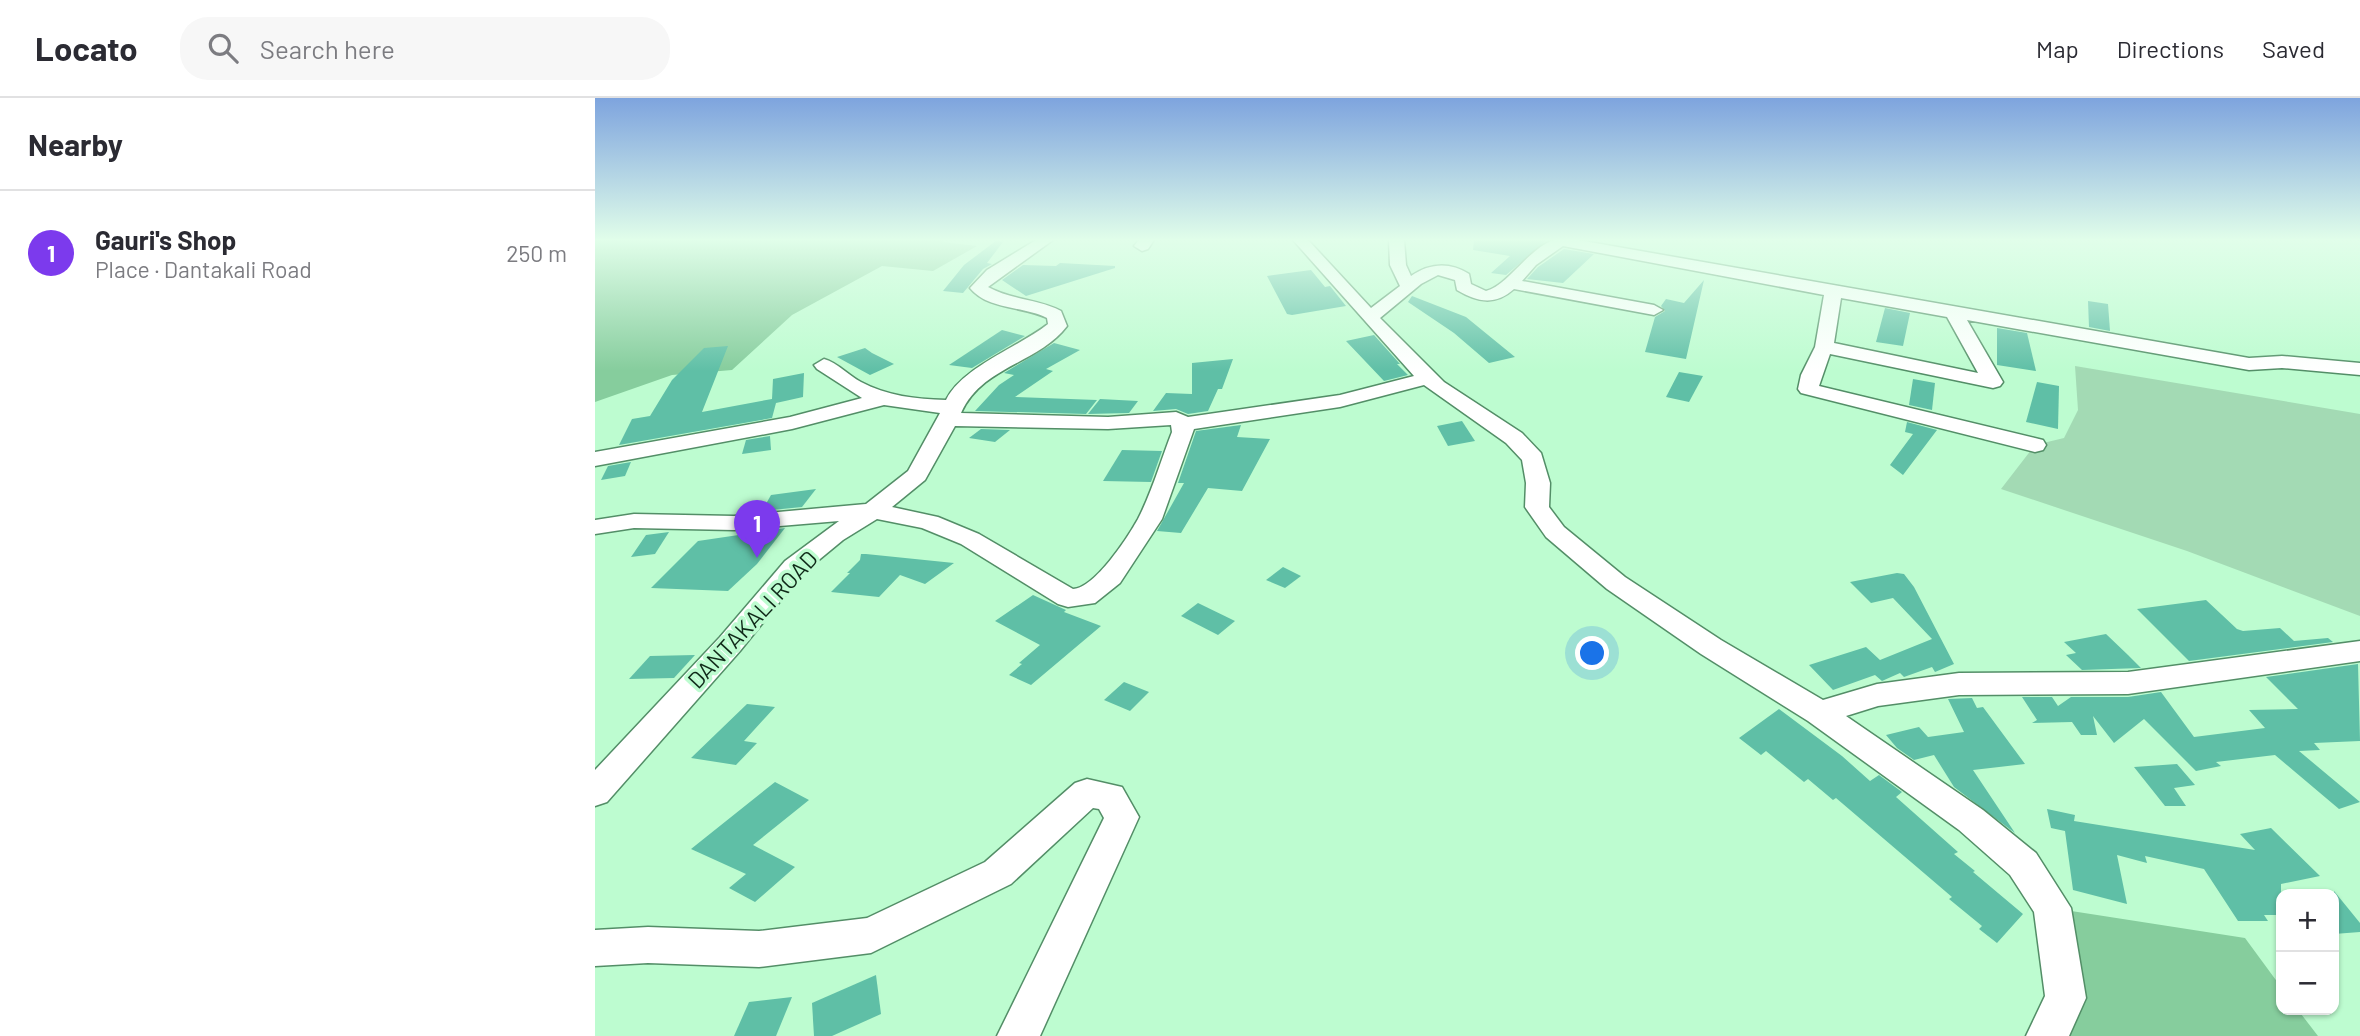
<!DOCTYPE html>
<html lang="en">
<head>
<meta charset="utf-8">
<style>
	body { margin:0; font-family:Barlow,sans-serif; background:#f7f7f7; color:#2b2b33 }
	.controls { position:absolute; right:21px; bottom:21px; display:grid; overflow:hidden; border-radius:14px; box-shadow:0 2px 5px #0004 }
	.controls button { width:63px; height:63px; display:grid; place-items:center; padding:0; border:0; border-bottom:2px solid #e1e1e2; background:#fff; color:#2b2b33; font:35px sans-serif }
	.you { position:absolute; left:998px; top:556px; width:24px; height:24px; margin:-18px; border:5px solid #fff; border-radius:50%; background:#1a73e8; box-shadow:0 0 0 10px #1a73e833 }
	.badge { display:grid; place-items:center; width:46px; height:46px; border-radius:50%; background:#7c3aed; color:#fff; font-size:23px; font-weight:700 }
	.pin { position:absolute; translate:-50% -58px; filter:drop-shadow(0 2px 4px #0008) }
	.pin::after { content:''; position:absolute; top:37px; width:24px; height:21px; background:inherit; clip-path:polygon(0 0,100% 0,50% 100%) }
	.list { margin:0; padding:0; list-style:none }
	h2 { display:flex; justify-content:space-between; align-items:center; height:91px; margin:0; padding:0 28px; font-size:30px }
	h2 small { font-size:23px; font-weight:400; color:#7c7c81 }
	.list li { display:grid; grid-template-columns:46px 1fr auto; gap:21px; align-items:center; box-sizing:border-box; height:126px; padding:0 28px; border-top:2px solid #e1e1e2 }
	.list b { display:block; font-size:26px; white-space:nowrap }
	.list p { margin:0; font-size:23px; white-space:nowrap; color:#7c7c81 }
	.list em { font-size:23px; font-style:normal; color:#7c7c81 }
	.icon { flex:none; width:38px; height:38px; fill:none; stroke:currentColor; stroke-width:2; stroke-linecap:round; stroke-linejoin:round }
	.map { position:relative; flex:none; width:1765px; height:938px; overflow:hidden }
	header { display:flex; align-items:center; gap:42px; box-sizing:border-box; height:98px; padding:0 35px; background:#fff; border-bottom:2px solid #e1e1e2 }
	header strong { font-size:33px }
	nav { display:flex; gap:38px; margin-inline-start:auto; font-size:24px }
	.search { width:490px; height:63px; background:#f7f7f7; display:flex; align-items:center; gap:18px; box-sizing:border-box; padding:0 24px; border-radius:28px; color:#7c7c81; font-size:26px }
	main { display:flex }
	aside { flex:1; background:#fff }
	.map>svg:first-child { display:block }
	.green { fill:#a3dab4 }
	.forest { fill:#86cd9d }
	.building { fill:#5fbfa6 }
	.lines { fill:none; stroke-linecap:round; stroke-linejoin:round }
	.minor-casing { stroke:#538e67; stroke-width:3 }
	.minor { fill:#fff; fill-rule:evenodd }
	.labels { text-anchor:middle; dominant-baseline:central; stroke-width:7; stroke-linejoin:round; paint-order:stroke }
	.street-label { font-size:23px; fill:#0f2818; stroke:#bdfcd0 }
</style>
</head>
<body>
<header>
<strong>Locato</strong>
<div class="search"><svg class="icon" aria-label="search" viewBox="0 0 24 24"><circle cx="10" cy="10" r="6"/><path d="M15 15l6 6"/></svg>Search here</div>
<nav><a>Map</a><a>Directions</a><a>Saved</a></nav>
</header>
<main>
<aside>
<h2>Nearby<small></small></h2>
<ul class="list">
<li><span class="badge">1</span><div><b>Gauri's Shop</b><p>Place · Dantakali Road</p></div><em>250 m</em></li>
</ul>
</aside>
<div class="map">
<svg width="1765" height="938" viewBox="0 0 1765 938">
	<rect width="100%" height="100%" fill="#bdfcd0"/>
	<polygon class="green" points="1480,268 1765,316 1765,518 1592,453 1406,391 1440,347 1469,340 1483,312"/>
	<g class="forest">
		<polygon points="0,142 350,142 347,144 382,148 338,173 287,168 197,217 137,272 77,277 0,304"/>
		<polygon points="1457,810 1650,840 1686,889 1686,912 1703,912 1723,938 1452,938"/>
	</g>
	<g class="building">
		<polygon points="402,142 408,144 392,165 397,166 388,171 368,195 348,193 369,167"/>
		<polygon points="879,142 952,142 911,177 896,175 915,158 878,152"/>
		<polygon points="969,151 999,156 968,185 932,181 943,169"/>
		<polygon points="465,165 520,168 520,170 431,198 407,182 428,167 461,168"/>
		<polygon points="716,172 730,189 735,188 751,208 697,217 692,216 672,178"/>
		<polygon points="1109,182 1091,261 1050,254 1060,219 1070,213 1066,208 1071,201 1089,205"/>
		<polygon points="817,198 871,219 920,259 894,265 859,235 813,204"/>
		<polygon points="1493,203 1513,206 1515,233 1494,229"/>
		<polygon points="1290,210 1315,215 1308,248 1281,244"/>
		<polygon points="1402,230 1432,235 1441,273 1402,267"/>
		<polygon points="407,232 430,238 377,270 354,267"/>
		<polygon points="779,237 805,266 802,266 813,277 789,283 751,243"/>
		<polygon points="459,245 485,252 451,271 458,273 420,299 502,302 491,316 380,313 404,287 419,277 409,275"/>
		<polygon points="133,248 107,314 177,301 178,281 209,275 208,299 181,305 177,320 24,347 37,321 55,318 77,282 109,250"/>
		<polygon points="270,250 277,255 299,266 275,277 242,259"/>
		<polygon points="638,261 627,291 623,291 613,313 593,316 581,311 558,313 571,295 597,296 597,265"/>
		<polygon points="1084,274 1108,278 1094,304 1071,299"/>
		<polygon points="1318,281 1340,285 1337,312 1314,307"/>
		<polygon points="1442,284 1464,288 1463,331 1431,324"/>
		<polygon points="505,301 543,303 534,315 493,316"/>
		<polygon points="867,323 880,343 853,348 842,328"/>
		<polygon points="1312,324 1342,332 1308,377 1295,367 1318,336 1310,334"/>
		<polygon points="646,327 642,339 675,341 647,393 613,390 586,435 562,433 589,385 583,385 601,333"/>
		<polygon points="386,331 415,332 400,344 374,340"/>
		<polygon points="175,338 176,352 147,356 151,342"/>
		<polygon points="527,352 567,353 556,384 508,383"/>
		<polygon points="36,364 30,378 6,382 13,368"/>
		<polygon points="221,391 207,409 167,413 176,397"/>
		<polygon points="190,430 162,466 133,493 56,490 103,443"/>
		<polygon points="74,434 60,456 36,459 51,437"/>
		<polygon points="266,456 271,456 359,465 330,486 305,477 284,499 236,494 255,475 252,475 265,462"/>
		<polygon points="688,469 706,478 690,490 671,482"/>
		<polygon points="1302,475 1309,476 1319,489 1359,566 1340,574 1337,569 1309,579 1305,575 1287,583 1280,577 1238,592 1214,567 1271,549 1285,562 1337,541 1298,500 1276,505 1255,484"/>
		<polygon points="438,497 471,512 469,514 506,528 436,587 414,577 427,566 424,565 445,547 400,523"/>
		<polygon points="1611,502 1642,531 1648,533 1685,530 1699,543 1733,540 1738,544 1594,563 1542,511"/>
		<polygon points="603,505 640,523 623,537 586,518"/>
		<polygon points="1511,536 1533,557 1546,570 1487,572 1471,557 1481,555 1469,544"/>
		<polygon points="100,557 79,580 34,581 55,558"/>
		<polygon points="1763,566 1765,643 1719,645 1725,652 1704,653 1765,704 1744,711 1680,657 1621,664 1626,668 1601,673 1549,621 1519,645 1498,618 1502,637 1486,637 1477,624 1437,625 1442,622 1427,599 1457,599 1463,608 1476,599 1533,599 1566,594 1599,639 1670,630 1654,612 1703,611 1671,579"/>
		<polygon points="529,584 554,594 535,613 509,602"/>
		<polygon points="1377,600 1382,610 1388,609 1430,666 1378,672 1420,735 1359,689 1339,657 1319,662 1302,650 1291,637 1324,629 1333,639 1369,634 1353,601"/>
		<polygon points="152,606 180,609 149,643 162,645 141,667 96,660"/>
		<polygon points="1184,611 1247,658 1275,683 1284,677 1307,694 1301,699 1363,754 1359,756 1380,773 1378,774 1428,816 1402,845 1384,831 1387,828 1354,801 1357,799 1241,700 1238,702 1213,681 1209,684 1171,653 1166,657 1144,640"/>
		<polygon points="1582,666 1600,687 1579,690 1591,708 1570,708 1539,669"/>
		<polygon points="180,684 214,702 158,747 200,769 160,804 134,790 151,776 96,751"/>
		<polygon points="1452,711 1480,717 1479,723 1660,752 1645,736 1676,730 1725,778 1686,786 1686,817 1669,817 1673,823 1643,823 1609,771 1550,758 1552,765 1522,757 1532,806 1478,792 1470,733 1456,730"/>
		<polygon points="1739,793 1765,825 1765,834 1739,836"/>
		<polygon points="281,877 286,916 237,938 219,938 217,905"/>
		<polygon points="197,899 181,938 139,938 154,904"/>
	</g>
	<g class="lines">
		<defs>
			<g id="minor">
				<path d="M441 142H458L393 189C416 202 443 201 466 213L472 228C443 266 387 268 366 315L513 319 581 314 593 319 745 297 819 278 698 142H713L776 210 805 188 795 167 794 142H809L811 167 816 178C835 165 855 164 874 176L876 186 891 193C911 189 932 153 956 143 963 139 975 142 983 142L1654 260 1687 258 1765 265V277L1687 270 1654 272 1372 222 1408 284 1405 288 1398 290 1235 256 1224 288 1448 342 1451 347 1448 352 1440 354 1206 295 1203 291 1206 277 1220 249 1229 197 968 148 941 167 927 183 1059 207 1068 212 1059 217 919 191C900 208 882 204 862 192L860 182 843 177 826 186 785 220 849 284 927 335 946 355 955 385 954 409 969 429 1030 479 1126 542 1228 602 1282 586 1364 575 1533 574 1765 543V563L1533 596 1364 597 1283 608 1251 618 1388 712 1441 755 1476 810 1491 900 1474 938H1431L1450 898 1439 814 1415 777 1364 732 1213 623 1106 556 1012 491 951 439 930 409 931 385 927 362 911 345 829 287 745 309 599 331 567 421 525 485 500 505 473 509 463 506 366 446 327 430 282 421 248 442 208 475 145 553 12 704 0 708V672L125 539 190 463 244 423 139 432 39 430 0 436V422L39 416 139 418 271 406 313 373 345 315 289 307 197 331 0 368V354L195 319 267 300 222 271 219 267 229 261C243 265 253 277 266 284 292 298 321 301 351 302 367 269 424 249 453 226L452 220C428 208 393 212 375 190L392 172ZM1246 200 1352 219 1383 275 1239 245ZM576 327 577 334C566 362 557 394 543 421 533 439 500 490 478 491L384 436 343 419 297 409 330 382 360 328 513 331Z"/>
				<polygon points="544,142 559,142 553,151 547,153 539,148"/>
				<polygon points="492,681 527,689 544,719 445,938 402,938 509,720 504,711 498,710 416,786 276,855 164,869 53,865 0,868 0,832 53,829 164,833 272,820 390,764 480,685"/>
			</g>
		</defs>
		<use href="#minor" class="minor-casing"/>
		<use href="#minor" class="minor"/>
	</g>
	<linearGradient id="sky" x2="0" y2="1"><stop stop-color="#7ea4de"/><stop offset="0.52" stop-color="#e1feea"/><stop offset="1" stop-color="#e1feea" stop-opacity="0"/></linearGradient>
	<rect width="1765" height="273" fill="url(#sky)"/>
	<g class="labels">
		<g class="street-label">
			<text transform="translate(157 521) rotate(-47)">DANTAKALI ROAD</text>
		</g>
	</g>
</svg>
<div class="controls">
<button>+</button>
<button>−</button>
</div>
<div class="you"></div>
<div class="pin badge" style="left:162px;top:460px">1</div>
</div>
</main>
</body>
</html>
